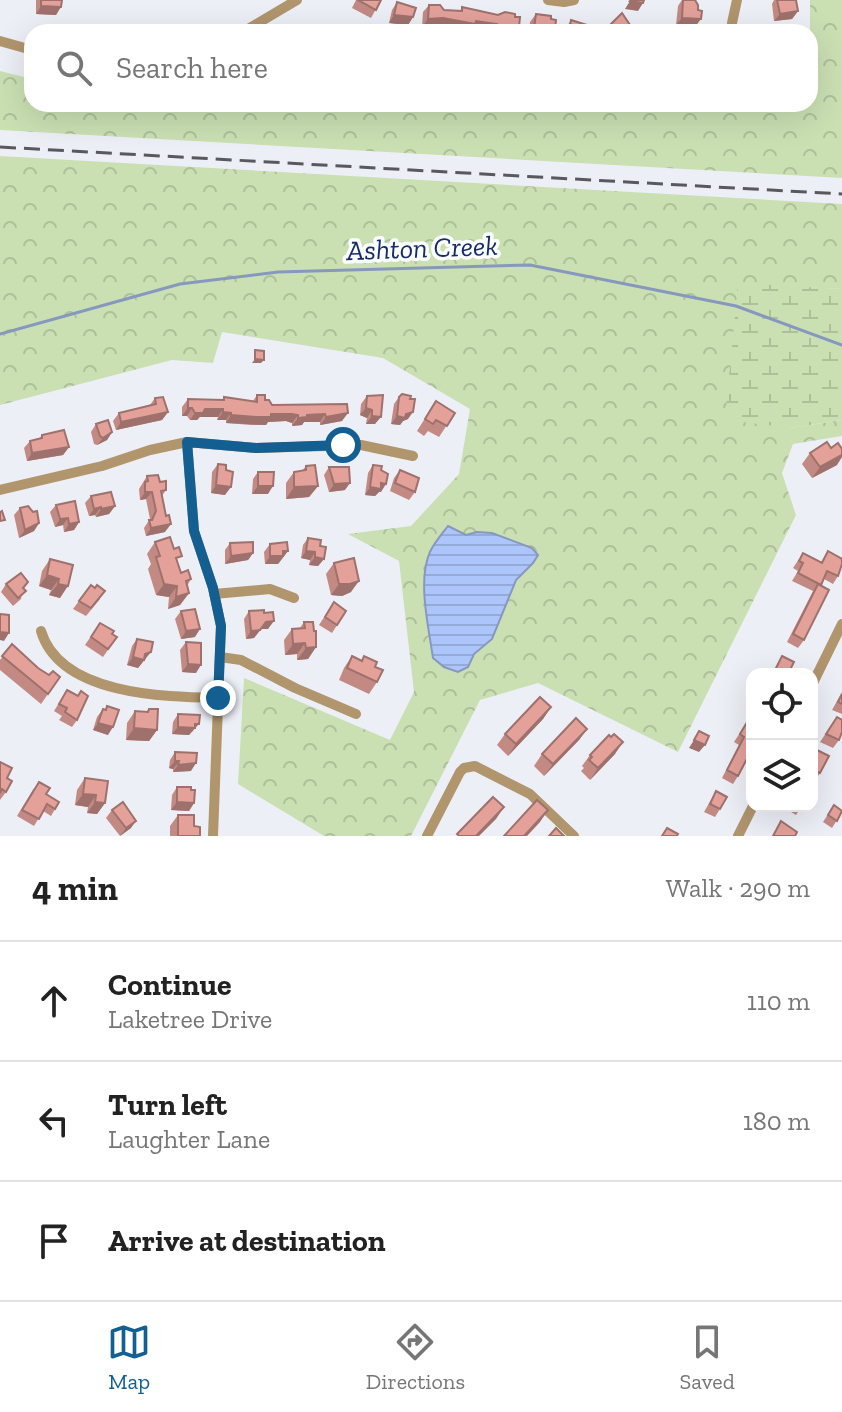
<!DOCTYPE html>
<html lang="en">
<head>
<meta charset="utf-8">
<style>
	body { margin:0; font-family:"Zilla Slab",serif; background:#f6f6f6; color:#222 }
	.controls { position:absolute; right:24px; bottom:24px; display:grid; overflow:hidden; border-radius:16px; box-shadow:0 8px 32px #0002 }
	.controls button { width:72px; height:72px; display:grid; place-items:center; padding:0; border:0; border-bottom:2px solid #e0e0e0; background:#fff; color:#222; font:40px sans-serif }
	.stop { position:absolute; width:24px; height:24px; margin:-18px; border:6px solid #145f92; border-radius:50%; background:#fff }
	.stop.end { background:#145f92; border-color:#fff; box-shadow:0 2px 8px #0008 }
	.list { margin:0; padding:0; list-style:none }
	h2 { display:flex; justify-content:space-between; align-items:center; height:104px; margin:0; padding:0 32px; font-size:34px }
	h2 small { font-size:26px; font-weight:400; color:#767676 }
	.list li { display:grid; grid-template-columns:52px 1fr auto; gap:24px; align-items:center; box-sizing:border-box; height:120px; padding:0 32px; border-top:2px solid #e0e0e0 }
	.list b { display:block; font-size:30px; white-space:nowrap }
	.list p { margin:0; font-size:26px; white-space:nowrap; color:#767676 }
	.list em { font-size:26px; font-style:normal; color:#767676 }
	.icon { flex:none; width:44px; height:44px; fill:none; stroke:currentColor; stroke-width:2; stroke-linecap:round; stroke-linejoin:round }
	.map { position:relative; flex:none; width:842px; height:836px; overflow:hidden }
	.search { position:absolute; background:#fff; box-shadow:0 8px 32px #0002; left:24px; right:24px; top:24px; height:88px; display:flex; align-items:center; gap:20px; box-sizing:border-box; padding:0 28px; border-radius:24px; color:#767676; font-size:30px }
	.sheet { height:464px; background:#fff }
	nav { display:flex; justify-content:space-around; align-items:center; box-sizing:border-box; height:112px; border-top:2px solid #e0e0e0; background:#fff; font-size:22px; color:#767676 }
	nav a { display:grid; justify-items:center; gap:4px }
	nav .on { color:#145f92 }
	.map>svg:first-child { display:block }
	.forest { fill:url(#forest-crowns) }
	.wetland { fill:url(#wetland-marsh) }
	.water { fill:url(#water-rules); stroke:#8698be; stroke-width:2 }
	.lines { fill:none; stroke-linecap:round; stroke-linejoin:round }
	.stream { stroke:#8698be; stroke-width:3 }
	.minor { stroke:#b0956d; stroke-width:10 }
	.rail { stroke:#57595d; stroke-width:3; stroke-dasharray:16 8; stroke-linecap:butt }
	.wall { fill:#c38a84 }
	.shaded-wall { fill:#9f716c }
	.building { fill:#e3a19a; stroke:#9f716c; stroke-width:2 }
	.route { stroke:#145f92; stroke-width:10 }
	.labels { text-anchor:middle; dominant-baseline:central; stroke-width:7; stroke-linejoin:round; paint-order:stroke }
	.water-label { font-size:28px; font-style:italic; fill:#152c68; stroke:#fcfdfe }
</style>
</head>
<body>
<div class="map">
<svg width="842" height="836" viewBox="0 0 842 836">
	<defs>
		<pattern id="forest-crowns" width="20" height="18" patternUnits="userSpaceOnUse" patternTransform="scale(2)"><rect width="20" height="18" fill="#cae0b3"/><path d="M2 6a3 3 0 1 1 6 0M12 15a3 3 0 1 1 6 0" fill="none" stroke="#aec09a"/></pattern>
		<pattern id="wetland-marsh" width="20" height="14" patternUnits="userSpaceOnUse" patternTransform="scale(2)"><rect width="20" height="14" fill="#cae0b3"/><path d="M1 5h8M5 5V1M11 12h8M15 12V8" fill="none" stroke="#aec09a"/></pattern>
		<pattern id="water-rules" width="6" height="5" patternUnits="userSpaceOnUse" patternTransform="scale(2)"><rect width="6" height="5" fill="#acc6fb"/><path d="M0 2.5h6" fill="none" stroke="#94aad7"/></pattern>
	</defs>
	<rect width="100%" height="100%" fill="#edeff7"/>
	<g class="forest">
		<polygon points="810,0 842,0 842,178 0,130 0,71 32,79 32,104 810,104"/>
		<polygon points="0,156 842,204 842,289 738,284 790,428 842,420 842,436 793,444 782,473 796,515 678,752 538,683 480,700 411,836 324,836 238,784 244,678 390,740 414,692 399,561 348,534 411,526 459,474 470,409 383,358 222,332 213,363 172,360 0,405"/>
	</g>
	<polygon class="wetland" points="738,283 842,289 842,420 790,428 725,420"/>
	<path class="water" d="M448 526 466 535 477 532 492 533 532 548 538 555 533 563 516 580 492 639 474 654 468 667 458 672 444 667 433 658C429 629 417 580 430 552 434 543 442 534 448 526Z"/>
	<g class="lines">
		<polyline class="stream" points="0,334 180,284 278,272 530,265 736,306 842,345"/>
		<g class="minor">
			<polyline points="548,0 564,2 574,0"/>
			<polyline points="732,23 737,0"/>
			<polyline points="243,32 297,0"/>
			<polyline points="0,41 32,50"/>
			<polyline points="187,442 194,531 213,588 221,626 213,836"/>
			<polyline points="0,490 102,466 150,450 187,442 256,448 361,445 413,456"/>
			<polyline points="214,594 270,589 294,598"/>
			<path d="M41 631C60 695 164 697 218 698"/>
			<polyline points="220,657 241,660 295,688 356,714"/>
			<polyline points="812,685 842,624"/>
			<polyline points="427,836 460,772 464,768 475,766 530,794 574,836"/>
			<polyline points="738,836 753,806"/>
		</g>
		<polyline class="rail" points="0,147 842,194"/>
	</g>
	<g class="wall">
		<polygon points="36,0 62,0 56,15 36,14"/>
		<polygon points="356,0 381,0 371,18 352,8"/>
		<polygon points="682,0 695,0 695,27 676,25 678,6"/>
		<polygon points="774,0 796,0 798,11 792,19 774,21 772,4"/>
		<polygon points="397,2 413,17 408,25 389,23 392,10"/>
		<polygon points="429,5 444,10 460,11 462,7 498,15 515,17 519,27 515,32 491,32 471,29 470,31 437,26 422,27 423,12"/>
		<polygon points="536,14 551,19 553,32 529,32 530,22"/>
		<polygon points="571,20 589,32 565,32 566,28"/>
		<polygon points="257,395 272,405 347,404 342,421 320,425 320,422 304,422 302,425 292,426 292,423 286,421 268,422 266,425 251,425 226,423 226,420 217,420 218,417 200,417 197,420 190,420 187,416 182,416 182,407 188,399 222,400 224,397 253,401"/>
		<polygon points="383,395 375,424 366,424 367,418 360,415 361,404 367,396"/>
		<polygon points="399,397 410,399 408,419 403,421 400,425 391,424 394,404"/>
		<polygon points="155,398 168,412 162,420 116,430 113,421 119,413 150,405"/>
		<polygon points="436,401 455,413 439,437 428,431 424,436 417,431"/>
		<polygon points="96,424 112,432 107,440 97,445 94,444 91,432"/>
		<polygon points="42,435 69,447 63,455 27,461 24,448 30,441 39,439"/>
		<polygon points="810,453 837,465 812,478 802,464"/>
		<polygon points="218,464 225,495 211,493 212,472"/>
		<polygon points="373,465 381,492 379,492 375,496 365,495 368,473"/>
		<polygon points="306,466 318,486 309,497 286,499 286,483 294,472 302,471"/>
		<polygon points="329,467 345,490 329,492 324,475"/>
		<polygon points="400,470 415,492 409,500 390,491 394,478"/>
		<polygon points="258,472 268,494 252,494 253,479"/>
		<polygon points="147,476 160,482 166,490 162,496 165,532 146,536 144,528 150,519 146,499 140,500 139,489"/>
		<polygon points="91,496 115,506 109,514 96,517 95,515 89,516 85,503"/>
		<polygon points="56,505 79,522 74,530 64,532 63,525 55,527 50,512"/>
		<polygon points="20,508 33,512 39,523 34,531 19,538 14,515"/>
		<polygon points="308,538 320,546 324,559 318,566 309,565 310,560 301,558 303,545"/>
		<polygon points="155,542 177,562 181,573 191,579 187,586 189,593 180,605 168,609 169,597 156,595 148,569 151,564 147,554"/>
		<polygon points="230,543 253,553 248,560 225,564 225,550"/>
		<polygon points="270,544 288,551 278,564 265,564 264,552"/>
		<polygon points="828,551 838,576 833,584 824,579 804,640 798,648 787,642 813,591 792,581 798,571 793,568 803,553 821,562"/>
		<polygon points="50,559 73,565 60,598 49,595 51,590 39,586 42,571"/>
		<polygon points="334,563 351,592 342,596 331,595 326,574"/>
		<polygon points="6,584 23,588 21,599 13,606 1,592"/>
		<polygon points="91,585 100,599 86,616 73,609"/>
		<polygon points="334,602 346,611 332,633 319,625"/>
		<polygon points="181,611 195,637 181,639 175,619"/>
		<polygon points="249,611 268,629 261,629 254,638 246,639 244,619"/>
		<polygon points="304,622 314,631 316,647 308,659 297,660 297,654 285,655 284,640 292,629 300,628"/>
		<polygon points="100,623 117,637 103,657 85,645"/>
		<polygon points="137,639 146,659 144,660 138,668 127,665 132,646"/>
		<polygon points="186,642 196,673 182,672 180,650"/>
		<polygon points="12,644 38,668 49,675 60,677 41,704 0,670 0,660"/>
		<polygon points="352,656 361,661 364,656 377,682 369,694 339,680 344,668"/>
		<polygon points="67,690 77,720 72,727 59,720 62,716 54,711"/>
		<polygon points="842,692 842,714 832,710"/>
		<polygon points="107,706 108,735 93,730 97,717 103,709 105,710"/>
		<polygon points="551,707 543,719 508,756 497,745 505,734"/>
		<polygon points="149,709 157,730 149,741 126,740 127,723 135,711 146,712"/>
		<polygon points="178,714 194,732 192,731 189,735 172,734 173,722"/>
		<polygon points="837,717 839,740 833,748 820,742"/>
		<polygon points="749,719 738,776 733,784 722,778 739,745 734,742"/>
		<polygon points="587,729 579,740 544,776 534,766 542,754"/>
		<polygon points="817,750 820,773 815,781 812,780 812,758"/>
		<polygon points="175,752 191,771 173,772 173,769 169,768 170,760"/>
		<polygon points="615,754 590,780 581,771 584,768 582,766 590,755"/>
		<polygon points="0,763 7,778 6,792 0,800"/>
		<polygon points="85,778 105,803 97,814 87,813 88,807 75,805 77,790"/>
		<polygon points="177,787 194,803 189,811 171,810 172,795"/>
		<polygon points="34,788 59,802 51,816 43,811 34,826 17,816"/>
		<polygon points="716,791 720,809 715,817 704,812"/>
		<polygon points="834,805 842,812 832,828 823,822"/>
		<polygon points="787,806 802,806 796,815 786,809"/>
		<polygon points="112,810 131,828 120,836 106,818"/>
		<polygon points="178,815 194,826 200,836 170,836 170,826"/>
	</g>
	<g class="shaded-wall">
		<polygon points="630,1 643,3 638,11 625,9"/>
		<polygon points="41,6 61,7 56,15 36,14"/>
		<polygon points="798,11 792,19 774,21 780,14"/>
		<polygon points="394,15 413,17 408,25 389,23"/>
		<polygon points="443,18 476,21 497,24 491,31 471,29 470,31 437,26 422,27 428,19"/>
		<polygon points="682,18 701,19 695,27 676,25"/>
		<polygon points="513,26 519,27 515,32 492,32 496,27"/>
		<polygon points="534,28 555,29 553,32 531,32"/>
		<polygon points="255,359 264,360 261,363 252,363"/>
		<polygon points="188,408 192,408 187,416 182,416"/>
		<polygon points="366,408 372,410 367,418 360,415"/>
		<polygon points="205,409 223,409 218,417 200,417"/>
		<polygon points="168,412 162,420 116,430 121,422"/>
		<polygon points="223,412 231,413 226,420 217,420"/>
		<polygon points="413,412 408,419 403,421 400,425 391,424 397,416"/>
		<polygon points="195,413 203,413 197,420 190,420"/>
		<polygon points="348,413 342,421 320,425 326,417"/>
		<polygon points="292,414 298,415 292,423 286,421 268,422 266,425 226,423 231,415"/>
		<polygon points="325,414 320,422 304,422 302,425 292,426 298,418 307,415"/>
		<polygon points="372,416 381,417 375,424 366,424"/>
		<polygon points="112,432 107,440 97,445 103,438"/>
		<polygon points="69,447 63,455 27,461 32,453"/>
		<polygon points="842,455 842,457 837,465 812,478 820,467"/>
		<polygon points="350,483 345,490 329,492 334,484"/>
		<polygon points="381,483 386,484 381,492 379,492 375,496 365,495 370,487"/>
		<polygon points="216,485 231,487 225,495 211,493"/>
		<polygon points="258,486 273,486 268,494 252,494"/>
		<polygon points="318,486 309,497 286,499 294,487"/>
		<polygon points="145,492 152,492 146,499 140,500"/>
		<polygon points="115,506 109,514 96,517 101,509"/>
		<polygon points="101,507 95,515 89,516 94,509"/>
		<polygon points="68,518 63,525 55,527 60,519"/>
		<polygon points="79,522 74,530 64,532 69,524"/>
		<polygon points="39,523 34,531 19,538 25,530"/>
		<polygon points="171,524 165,532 146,536 151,528"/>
		<polygon points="283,551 288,551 278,564 265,564 270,556"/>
		<polygon points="306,551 315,552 310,560 301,558"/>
		<polygon points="253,553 248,560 225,564 231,556"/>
		<polygon points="315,557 324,559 318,566 309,565"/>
		<polygon points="47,575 59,579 51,590 39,586"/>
		<polygon points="359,581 351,592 342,596 331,595 339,584"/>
		<polygon points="58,584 68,586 60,598 49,595"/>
		<polygon points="164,584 177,586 169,597 156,595"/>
		<polygon points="189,593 180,605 168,609 176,597"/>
		<polygon points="274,621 268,629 261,629 254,638 246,639 251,631 266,622"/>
		<polygon points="200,629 195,637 181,639 186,631"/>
		<polygon points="0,632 9,633 4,641 0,640"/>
		<polygon points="305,643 297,654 285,655 293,644"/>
		<polygon points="316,647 308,659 297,660 306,648"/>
		<polygon points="151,652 138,668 127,665 133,657"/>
		<polygon points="188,664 201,665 196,673 182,672"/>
		<polygon points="551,707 543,719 508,756 516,744"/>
		<polygon points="98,723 113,727 108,735 93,730"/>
		<polygon points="195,724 199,724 189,735 172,734 178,727"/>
		<polygon points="134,728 157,730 149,741 126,740"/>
		<polygon points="587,729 579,740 544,776 553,764"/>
		<polygon points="694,740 705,745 699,752 689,748"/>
		<polygon points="623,742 615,754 590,780 598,768"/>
		<polygon points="175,761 179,761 173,769 169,768"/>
		<polygon points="196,763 191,771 173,772 178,765"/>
		<polygon points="83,794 96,795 88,807 75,805"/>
		<polygon points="95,802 105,803 97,814 87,813"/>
		<polygon points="177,802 194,803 189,811 171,810"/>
		<polygon points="504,807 496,819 479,836 476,836"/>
		<polygon points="548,810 540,822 527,836 524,836"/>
		<polygon points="136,821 131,828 120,836 126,828"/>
	</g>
	<g class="building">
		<polygon points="41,0 62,0 61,7 41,6"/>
		<polygon points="358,0 381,0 376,10"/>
		<polygon points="631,0 644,0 643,3 630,1"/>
		<polygon points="683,0 695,0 698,5 698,10 702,11 701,19 682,18"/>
		<polygon points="777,0 796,0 798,11 780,14"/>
		<polygon points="397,2 416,8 413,17 394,15"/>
		<polygon points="429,5 440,5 444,10 462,11 462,7 498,15 505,12 515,14 515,17 520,17 519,27 513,26 513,29 496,27 497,24 476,21 475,24 443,18 428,19"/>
		<polygon points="622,13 632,28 625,32 609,32 607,29 612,26 611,24"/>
		<polygon points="536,14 551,16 551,19 556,20 555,29 534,28"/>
		<polygon points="571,20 590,26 589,32 569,32"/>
		<polygon points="255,350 264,351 264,360 255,359"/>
		<polygon points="402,394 411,396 410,399 415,399 413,412 406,414 405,418 397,416 399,397"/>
		<polygon points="257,395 265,395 265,400 269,400 272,405 347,404 348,413 326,417 325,414 307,415 307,417 298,418 298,415 292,414 271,414 271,417 257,417 231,415 231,413 223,412 223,409 205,409 203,413 195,413 192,408 188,408 188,399 224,400 224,397 257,402"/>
		<polygon points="383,395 381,417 372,416 372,410 366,408 367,396"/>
		<polygon points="163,397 168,412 121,422 119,413 156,404 155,398"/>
		<polygon points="436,401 455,413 447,426 436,420 433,424 425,419"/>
		<polygon points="108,420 112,432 103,438 100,436 96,424"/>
		<polygon points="64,430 69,447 32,453 30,441 42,438 42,435"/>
		<polygon points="827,442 831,448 838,443 842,449 842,455 820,467 810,453"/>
		<polygon points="218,464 226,465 226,470 233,472 231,487 216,485"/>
		<polygon points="315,465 318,486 294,487 294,472 306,470 306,466"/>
		<polygon points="373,465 382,466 381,470 388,474 386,484 381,483 381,489 370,487"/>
		<polygon points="329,467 349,467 350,483 334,484"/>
		<polygon points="400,470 419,478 415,492 395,483"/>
		<polygon points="258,472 274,472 273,486 258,486"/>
		<polygon points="158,475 160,482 166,481 166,490 161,491 166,516 169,515 171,524 151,528 149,520 152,520 156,511 152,492 145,492 145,482 148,481 147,476"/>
		<polygon points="111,492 115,506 101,509 101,507 94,509 91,496"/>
		<polygon points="75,501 79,522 69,524 68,518 60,519 56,505"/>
		<polygon points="28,506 33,512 37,511 39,523 25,530 20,508"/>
		<polygon points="2,511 5,520 0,521 0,512"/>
		<polygon points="170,537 174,549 179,547 182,556 176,558 181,573 188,570 191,579 186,581 189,593 176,597 177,586 164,584 156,557 160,556 155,542"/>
		<polygon points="308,538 321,540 320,546 326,547 324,559 315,557 315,552 306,551"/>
		<polygon points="253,542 253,553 231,556 230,543"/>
		<polygon points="287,542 288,551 283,551 283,556 270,556 270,544"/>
		<polygon points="828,551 842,559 842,564 838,576 827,571 821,585 798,573 803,563 799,561 803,553 822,563"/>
		<polygon points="354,558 359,581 350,584 339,584 334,563"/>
		<polygon points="50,559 73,565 68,586 58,584 59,579 47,575"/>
		<polygon points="21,573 28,582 23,588 26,591 18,598 6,584"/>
		<polygon points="818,584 829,590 804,640 793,634"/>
		<polygon points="91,585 95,588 97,585 105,591 91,608 79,601"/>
		<polygon points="334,602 346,611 337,625 325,617"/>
		<polygon points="195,609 200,629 186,631 181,611"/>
		<polygon points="264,610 264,613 273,612 274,621 266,622 260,630 251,631 249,611"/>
		<polygon points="0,614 9,615 9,633 0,632"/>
		<polygon points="304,622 313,622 314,631 316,631 316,647 306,648 305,643 293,644 292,629 305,628"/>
		<polygon points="100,623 114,631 112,634 117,637 108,649 91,637"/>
		<polygon points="137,639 153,642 151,652 145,654 144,660 133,657"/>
		<polygon points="186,642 201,643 201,665 188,664"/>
		<polygon points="12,644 38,668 49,675 53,671 60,677 48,694 2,656"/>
		<polygon points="352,656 362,661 364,656 377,662 375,667 383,670 377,682 347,668"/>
		<polygon points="782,656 794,662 788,674 773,674"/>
		<polygon points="67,690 78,696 81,691 88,696 77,720 65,712 67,708 59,704"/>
		<polygon points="842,694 842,704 838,702"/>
		<polygon points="540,697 551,707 516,744 505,734"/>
		<polygon points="107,706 119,710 113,727 98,723 103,709 106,710"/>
		<polygon points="149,709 158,709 157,730 134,728 135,711 148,712"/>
		<polygon points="178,714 200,715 199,724 195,724 195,728 178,727"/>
		<polygon points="837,717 842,720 842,732 839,740 826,734"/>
		<polygon points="576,718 587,729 553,764 542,754"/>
		<polygon points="749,719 752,721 752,742 747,749 751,751 738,776 727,770 744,737 740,734"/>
		<polygon points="699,731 709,736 705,745 694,740"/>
		<polygon points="614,734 623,742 598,768 589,760 592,757 590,755 609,735 611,737"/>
		<polygon points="817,750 829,756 820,773 812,769 812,761"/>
		<polygon points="175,752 197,753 196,763 178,765 179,761 175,761"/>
		<polygon points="0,762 12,768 7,778 12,781 6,792 2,789 0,793"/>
		<polygon points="85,778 108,781 105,803 95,802 96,795 83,794"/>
		<polygon points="39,782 50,788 46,794 59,802 55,809 47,804 39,819 22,810"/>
		<polygon points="177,787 191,787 191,790 195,790 194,803 177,802"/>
		<polygon points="716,791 727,797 720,809 710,804"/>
		<polygon points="493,797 504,807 476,836 459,836 457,834"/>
		<polygon points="537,800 548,810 524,836 504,836"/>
		<polygon points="123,802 136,821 126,828 112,810"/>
		<polygon points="834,805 842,811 837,821 828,815"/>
		<polygon points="178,815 194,815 194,826 200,827 200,836 178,836"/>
		<polygon points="781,821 797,832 795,836 773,836"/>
		<polygon points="556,828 564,836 549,836"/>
		<polygon points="667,828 678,834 677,836 662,836"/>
	</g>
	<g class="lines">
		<polyline class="route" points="218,698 221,626 213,588 194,531 187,442 256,448 343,445"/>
	</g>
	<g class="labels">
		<g class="water-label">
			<text transform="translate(422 248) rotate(-2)">Ashton Creek</text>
		</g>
	</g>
</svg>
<div class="controls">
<button><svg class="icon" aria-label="locate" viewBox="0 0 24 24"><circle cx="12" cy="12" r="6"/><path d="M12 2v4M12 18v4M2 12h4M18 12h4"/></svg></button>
<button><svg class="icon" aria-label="layers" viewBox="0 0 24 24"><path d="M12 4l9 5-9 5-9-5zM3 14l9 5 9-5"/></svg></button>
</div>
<div class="stop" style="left:343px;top:445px"></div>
<div class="stop end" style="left:218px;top:698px"></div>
<div class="search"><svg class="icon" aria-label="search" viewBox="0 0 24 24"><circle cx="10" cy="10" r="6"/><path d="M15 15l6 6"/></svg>Search here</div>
</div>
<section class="sheet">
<h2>4 min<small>Walk · 290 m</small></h2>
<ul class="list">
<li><svg class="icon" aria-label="ahead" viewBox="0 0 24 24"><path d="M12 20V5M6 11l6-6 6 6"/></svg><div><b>Continue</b><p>Laketree Drive</p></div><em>110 m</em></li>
<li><svg class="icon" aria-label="left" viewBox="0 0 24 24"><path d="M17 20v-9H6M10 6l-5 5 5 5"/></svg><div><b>Turn left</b><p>Laughter Lane</p></div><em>180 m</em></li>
<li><svg class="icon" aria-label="arrive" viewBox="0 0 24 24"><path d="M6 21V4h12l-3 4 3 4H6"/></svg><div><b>Arrive at destination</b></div></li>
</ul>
</section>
<nav>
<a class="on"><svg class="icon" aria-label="map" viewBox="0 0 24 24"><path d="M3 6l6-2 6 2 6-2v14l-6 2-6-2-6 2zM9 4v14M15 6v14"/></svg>Map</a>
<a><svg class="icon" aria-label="directions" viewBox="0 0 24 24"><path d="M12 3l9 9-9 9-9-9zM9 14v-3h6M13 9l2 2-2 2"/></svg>Directions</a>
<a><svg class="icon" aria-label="saved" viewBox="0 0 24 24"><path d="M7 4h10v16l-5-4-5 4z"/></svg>Saved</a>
</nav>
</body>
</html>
